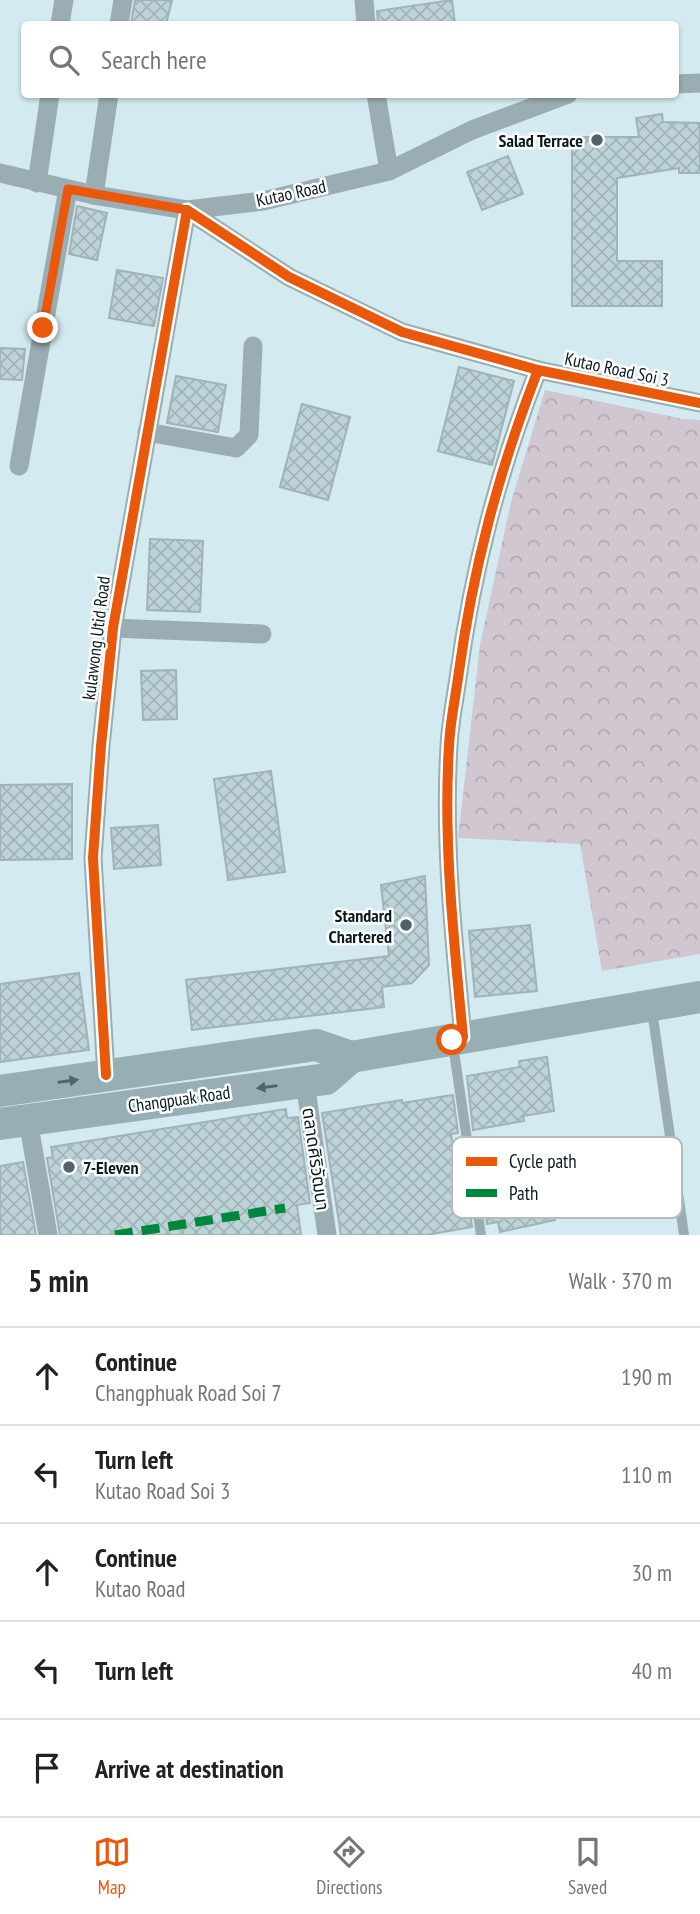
<!DOCTYPE html>
<html lang="en">
<head>
<meta charset="utf-8">
<style>
	body { margin:0; font-family:"PT Sans Narrow","Noto Sans Thai",sans-serif; background:#f6f6f6; color:#222 }
	.stop { position:absolute; width:21px; height:21px; margin:-16px; border:5px solid #ea580c; border-radius:50%; background:#fff }
	.stop.end { background:#ea580c; border-color:#fff; box-shadow:0 2px 7px #0008 }
	.list { margin:0; padding:0; list-style:none }
	h2 { display:flex; justify-content:space-between; align-items:center; height:91px; margin:0; padding:0 28px; font-size:30px }
	h2 small { font-size:23px; font-weight:400; color:#767676 }
	.list li { display:grid; grid-template-columns:46px 1fr auto; gap:21px; align-items:center; box-sizing:border-box; height:98px; padding:0 28px; border-top:2px solid #e0e0e0 }
	.list b { display:block; font-size:26px; white-space:nowrap }
	.list p { margin:0; font-size:23px; white-space:nowrap; color:#767676 }
	.list em { font-size:23px; font-style:normal; color:#767676 }
	.icon { flex:none; width:38px; height:38px; fill:none; stroke:currentColor; stroke-width:2; stroke-linecap:round; stroke-linejoin:round }
	.map { position:relative; flex:none; width:700px; height:1235px; overflow:hidden }
	.search { position:absolute; background:#fff; box-shadow:0 2px 5px #0004; left:21px; right:21px; top:21px; height:77px; display:flex; align-items:center; gap:18px; box-sizing:border-box; padding:0 24px; border-radius:7px; color:#767676; font-size:26px }
	.sheet { height:581px; background:#fff }
	nav { display:flex; justify-content:space-around; align-items:center; box-sizing:border-box; height:98px; border-top:2px solid #e0e0e0; background:#fff; font-size:19px; color:#767676 }
	nav a { display:grid; justify-items:center; gap:4px }
	nav .on { color:#ea580c }
	.map>svg:first-child { display:block }
	.forest { fill:url(#forest-crowns) }
	.building { fill:url(#building-cross-hatch); stroke:#a0b3b7; stroke-width:2 }
	.lines { fill:none; stroke-linecap:round; stroke-linejoin:round }
	.lane { stroke:#9aadb2; stroke-width:10 }
	.street { stroke:#9aadb2; stroke-width:19 }
	.primary { stroke:#96aeb4; stroke-width:32 }
	.quiet { stroke:#00873e; stroke-width:9; stroke-dasharray:18 9; stroke-linecap:butt }
	.cycleway-casing { stroke:#fff; stroke-width:15 }
	.cycleway { stroke:#e8590c; stroke-width:10 }
	.oneway { fill:#50646a }
	.route { stroke:#ea580c; stroke-width:9 }
	.poi-dot { fill:#506368; stroke:#fff; stroke-width:2.5 }
	.labels { text-anchor:middle; dominant-baseline:central; stroke-width:5; stroke-linejoin:round; paint-order:stroke }
	.poi-label { font-size:18px; font-weight:bold; fill:#0a1b1f; stroke:#fff; text-anchor:end }
	.street-label { font-size:18px; fill:#0a1b1f; stroke:#fff }
	.key { fill:#fff; stroke:#b6bbbc; stroke-width:2 }
	.key-label { font-size:19px; fill:#0a1b1f }
</style>
</head>
<body>
<div class="map">
<svg width="700" height="1235" viewBox="0 0 700 1235">
	<defs>
		<pattern id="forest-crowns" width="20" height="18" patternUnits="userSpaceOnUse" patternTransform="scale(1.75)"><rect width="20" height="18" fill="#d0c7d1"/><path d="M2 6a3 3 0 1 1 6 0M12 15a3 3 0 1 1 6 0" fill="none" stroke="#b1aab3"/></pattern>
		<pattern id="building-cross-hatch" width="8" height="8" patternUnits="userSpaceOnUse" patternTransform="scale(1.75)"><rect width="8" height="8" fill="#bdd3d8"/><path d="M0 0l8 8M0 8l8-8" fill="none" stroke="#a1b5b9"/></pattern>
	</defs>
	<rect width="100%" height="100%" fill="#d2eaf0"/>
	<polygon class="forest" points="545,390 683,419 700,420 700,954 602,971 580,844 458,838 480,645 511,502"/>
	<g class="building">
		<polygon points="135,0 172,0 166,24 131,24"/>
		<polygon points="452,0 455,24 378,24 377,11"/>
		<polygon points="662,114 663,122 700,123 700,173 679,173 679,168 617,178 617,261 662,261 662,306 572,306 572,137 639,137 636,118"/>
		<polygon points="508,156 523,194 482,210 467,172"/>
		<polygon points="77,206 107,213 97,260 69,254"/>
		<polygon points="117,270 163,278 154,326 109,318"/>
		<polygon points="0,348 25,349 22,380 0,379"/>
		<polygon points="459,367 514,381 492,465 438,451"/>
		<polygon points="176,376 226,385 218,432 167,423"/>
		<polygon points="302,404 350,417 328,500 280,487"/>
		<polygon points="150,539 203,541 200,612 147,610"/>
		<polygon points="176,670 177,719 143,720 141,671"/>
		<polygon points="271,771 285,872 228,880 214,779"/>
		<polygon points="72,784 72,859 0,860 0,785"/>
		<polygon points="158,825 161,865 114,869 111,828"/>
		<polygon points="425,876 429,965 412,983 382,987 384,1007 192,1030 186,980 389,956 381,885"/>
		<polygon points="530,925 537,991 475,997 469,931"/>
		<polygon points="79,973 89,1050 0,1062 0,984"/>
		<polygon points="547,1057 554,1111 523,1116 524,1121 473,1130 467,1076 520,1067 519,1061"/>
		<polygon points="453,1095 458,1133 451,1134 457,1172 464,1171 472,1227 426,1235 341,1235 322,1113 402,1100 402,1103"/>
		<polygon points="286,1109 287,1118 298,1117 310,1203 297,1205 301,1235 60,1235 47,1158 53,1157 51,1147"/>
		<polygon points="541,1155 555,1220 500,1232 498,1222 487,1224 479,1168"/>
		<polygon points="23,1162 36,1235 0,1235 0,1166"/>
	</g>
	<g class="lines">
		<g class="lane">
			<polyline points="652,1010 684,1235"/>
			<polyline points="453,1045 481,1235"/>
		</g>
		<g class="street">
			<polyline points="364,0 366,24"/>
			<polyline points="60,24 64,0"/>
			<polyline points="119,24 123,0"/>
			<polyline points="676,84 700,83"/>
			<polyline points="376,94 389,171"/>
			<polyline points="0,173 94,195 187,210 263,201 389,171 472,130 568,94"/>
			<polyline points="37,183 50,94"/>
			<polyline points="94,195 109,94"/>
			<polyline points="147,432 236,448 249,435 253,346"/>
			<polyline points="19,466 68,189"/>
			<polyline points="113,628 262,634"/>
			<path d="M463 1037C454 941 443 843 449 746 450 723 455 700 458 678 473 568 498 473 538 370"/>
			<polyline points="106,1075 93,858 101,746 113,628 187,210 289,277 402,332 538,370 700,403"/>
			<polyline points="305,1082 327,1235"/>
			<polyline points="28,1120 48,1235"/>
		</g>
		<g class="primary">
			<polyline points="0,1091 316,1045 351,1057 700,997"/>
			<polyline points="0,1124 326,1079 351,1057"/>
		</g>
		<polyline class="quiet" points="115,1235 285,1208"/>
		<defs>
			<g id="cycleway">
				<path d="M463 1037C454 941 443 843 449 746 450 723 455 700 458 678 473 568 498 473 538 370"/>
				<polyline points="106,1075 93,858 101,746 113,628 187,210 289,277 402,332 538,370 700,403"/>
			</g>
		</defs>
		<use href="#cycleway" class="cycleway-casing"/>
		<use href="#cycleway" class="cycleway"/>
	</g>
	<defs><path id="oneway-solid" d="M-6-.8H1V-3.2L6.5 0L1 3.2V.8H-6Z" transform="scale(1.75)"/></defs>
	<g class="oneway">
		<use href="#oneway-solid" transform="translate(68 1081) rotate(-8)"/>
		<use href="#oneway-solid" transform="translate(267 1087) rotate(172)"/>
	</g>
	<g class="lines">
		<path class="route" d="M43 328 68 189 187 210 289 277 402 332 538 370C498 473 473 568 458 678 455 700 450 723 449 746 443 843 454 941 463 1037L452 1040"/>
	</g>
	<g class="poi-dot">
		<circle cx="597" cy="140" r="7"/>
		<circle cx="406" cy="925" r="7"/>
		<circle cx="69" cy="1167" r="7"/>
	</g>
	<g class="labels">
		<g class="poi-label">
			<text x="583" y="140">Salad Terrace</text>
			<text x="392" y="915">Standard<tspan x="392" dy="21">Chartered</tspan></text>
			<text x="83" y="1167" text-anchor="start">7-Eleven</text>
		</g>
		<g class="street-label">
			<text transform="translate(291 193) rotate(-12)">Kutao Road</text>
			<text transform="translate(617 369) rotate(12)">Kutao Road Soi 3</text>
			<text transform="translate(96 638) rotate(-83)">kulawong Utid Road</text>
			<text transform="translate(179 1099) rotate(-8)">Changpuak Road</text>
			<text transform="translate(316 1159) rotate(82)">ตลาดศิริวัฒนา</text>
		</g>
	</g>
	<rect x="452" y="1137" width="230" height="81" rx="10" class="key"/>
	<rect x="466" y="1157" width="31" height="9" fill="#e8590c"/>
	<rect x="466" y="1189" width="31" height="8" fill="#00873e"/>
	<g class="key-label">
		<text x="509" y="1168">Cycle path</text>
		<text x="509" y="1200">Path</text>
	</g>
</svg>
<div class="stop" style="left:452px;top:1040px"></div>
<div class="stop end" style="left:43px;top:328px"></div>
<div class="search"><svg class="icon" aria-label="search" viewBox="0 0 24 24"><circle cx="10" cy="10" r="6"/><path d="M15 15l6 6"/></svg>Search here</div>
</div>
<section class="sheet">
<h2>5 min<small>Walk · 370 m</small></h2>
<ul class="list">
<li><svg class="icon" aria-label="ahead" viewBox="0 0 24 24"><path d="M12 20V5M6 11l6-6 6 6"/></svg><div><b>Continue</b><p>Changphuak Road Soi 7</p></div><em>190 m</em></li>
<li><svg class="icon" aria-label="left" viewBox="0 0 24 24"><path d="M17 20v-9H6M10 6l-5 5 5 5"/></svg><div><b>Turn left</b><p>Kutao Road Soi 3</p></div><em>110 m</em></li>
<li><svg class="icon" aria-label="ahead" viewBox="0 0 24 24"><path d="M12 20V5M6 11l6-6 6 6"/></svg><div><b>Continue</b><p>Kutao Road</p></div><em>30 m</em></li>
<li><svg class="icon" aria-label="left" viewBox="0 0 24 24"><path d="M17 20v-9H6M10 6l-5 5 5 5"/></svg><div><b>Turn left</b></div><em>40 m</em></li>
<li><svg class="icon" aria-label="arrive" viewBox="0 0 24 24"><path d="M6 21V4h12l-3 4 3 4H6"/></svg><div><b>Arrive at destination</b></div></li>
</ul>
</section>
<nav>
<a class="on"><svg class="icon" aria-label="map" viewBox="0 0 24 24"><path d="M3 6l6-2 6 2 6-2v14l-6 2-6-2-6 2zM9 4v14M15 6v14"/></svg>Map</a>
<a><svg class="icon" aria-label="directions" viewBox="0 0 24 24"><path d="M12 3l9 9-9 9-9-9zM9 14v-3h6M13 9l2 2-2 2"/></svg>Directions</a>
<a><svg class="icon" aria-label="saved" viewBox="0 0 24 24"><path d="M7 4h10v16l-5-4-5 4z"/></svg>Saved</a>
</nav>
</body>
</html>
